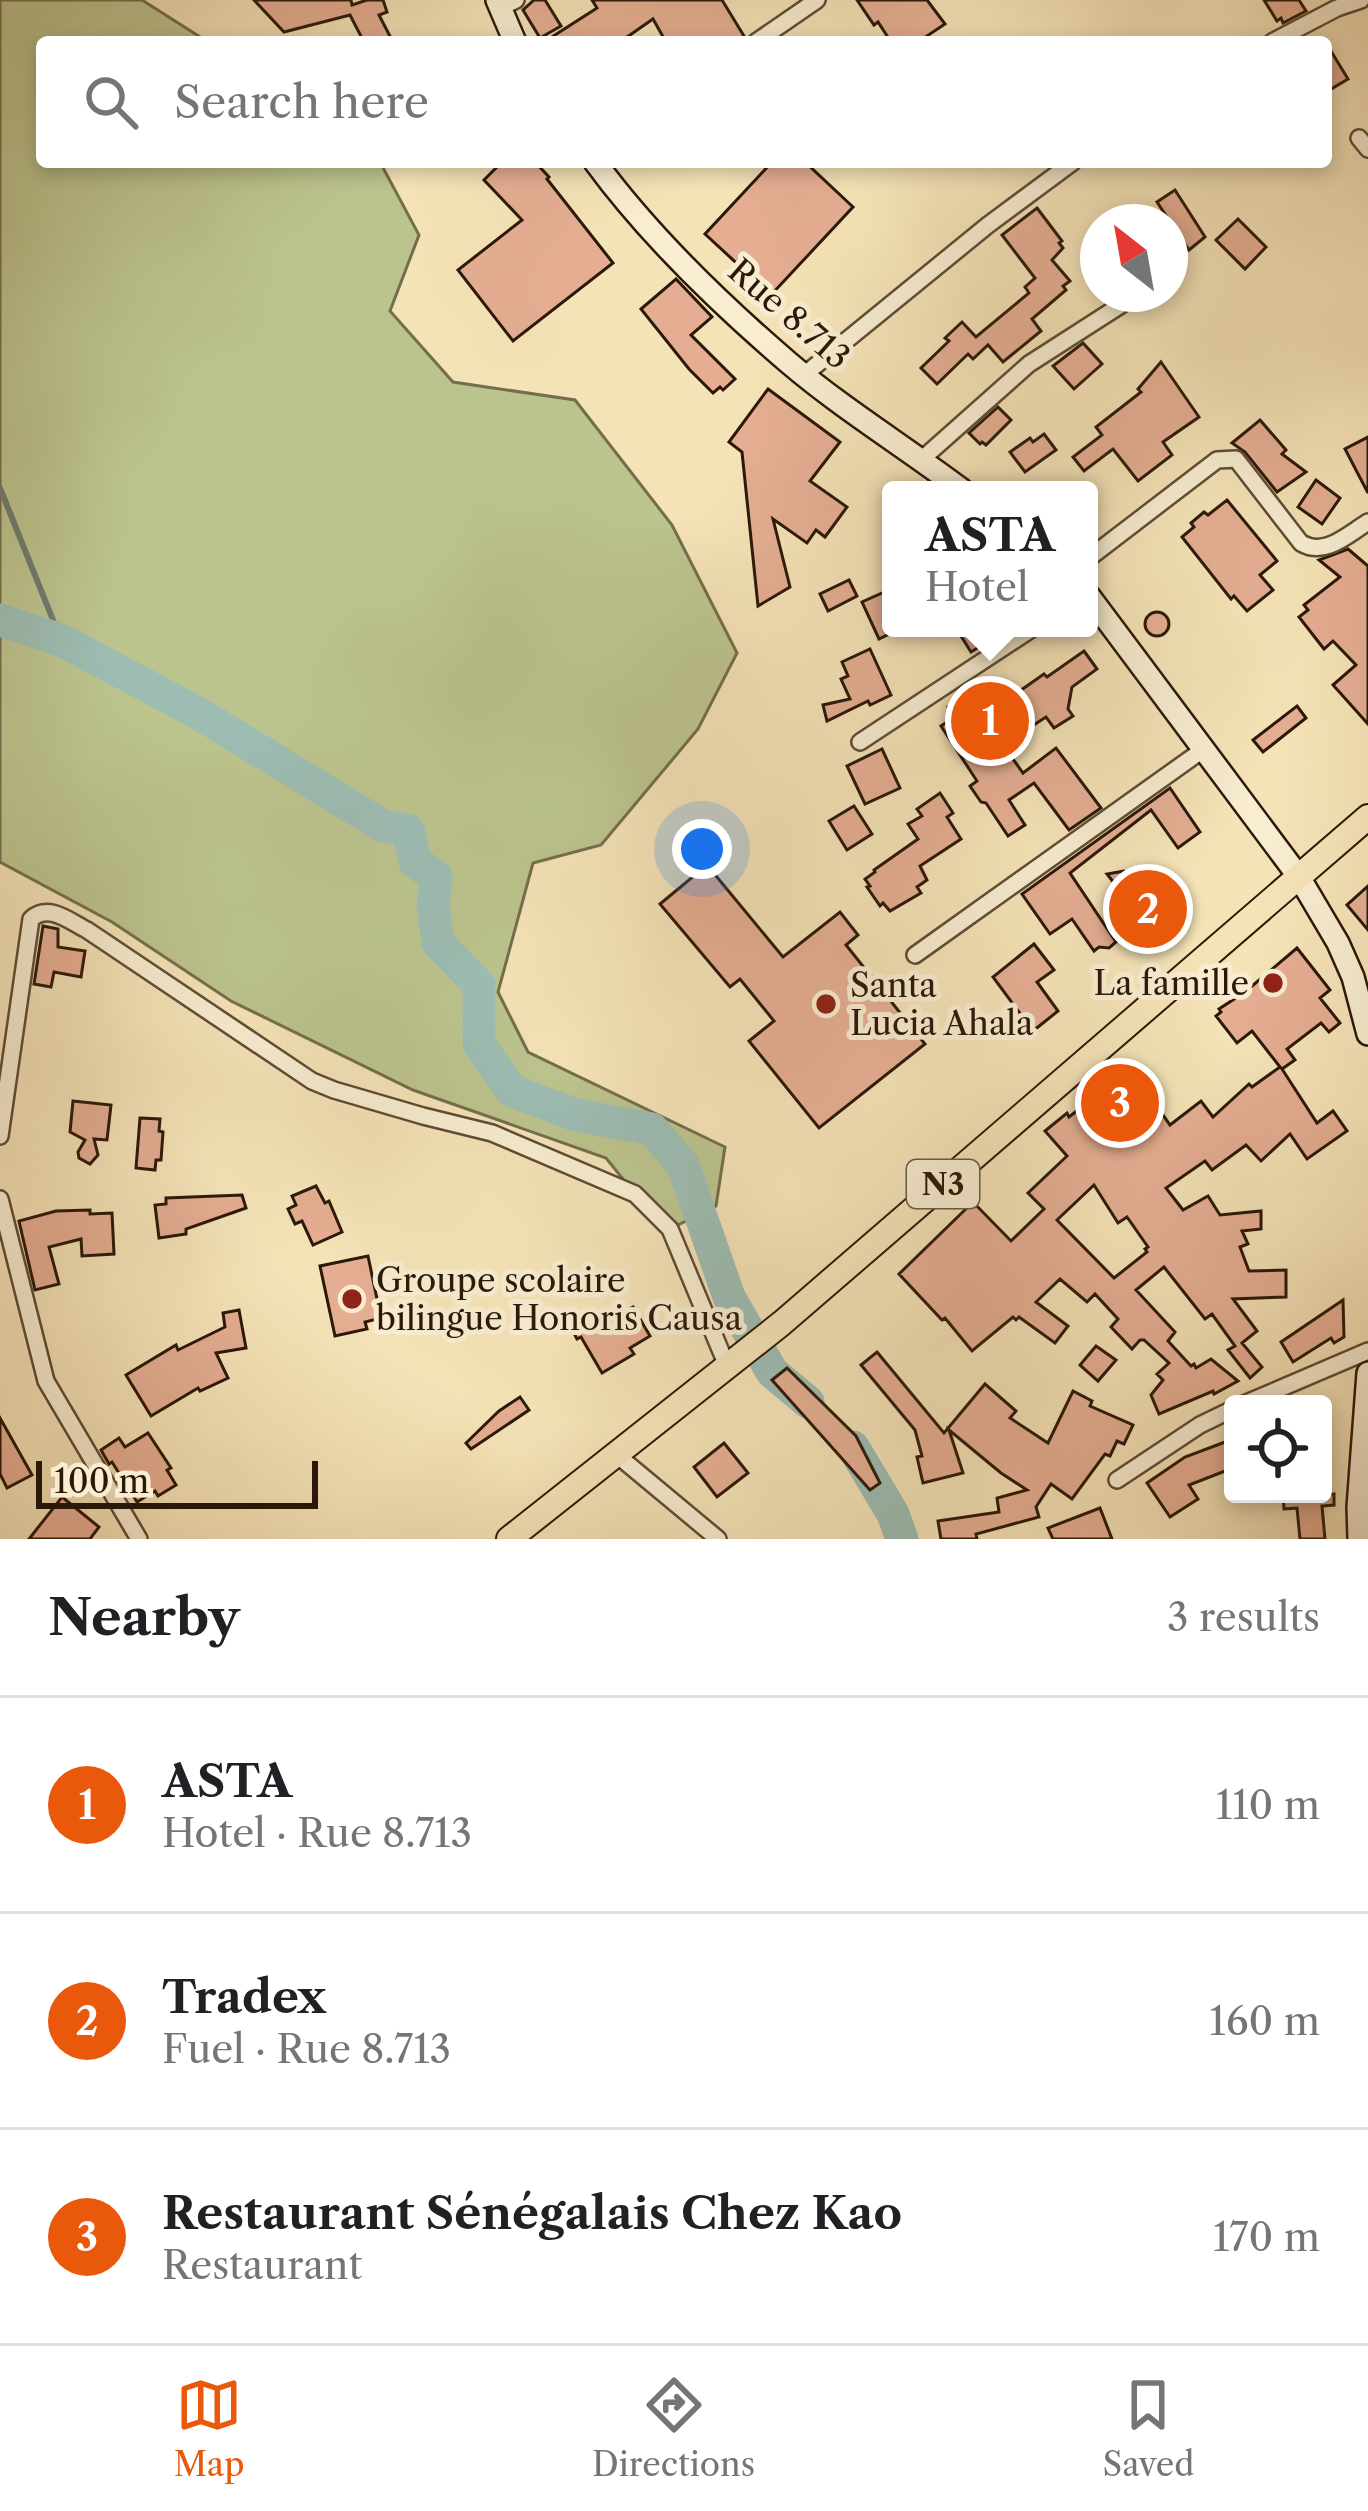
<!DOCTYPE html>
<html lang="en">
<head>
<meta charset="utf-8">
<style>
	body { margin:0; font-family:"Libre Caslon Text",serif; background:#f6f6f6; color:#202124 }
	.controls { position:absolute; right:36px; bottom:36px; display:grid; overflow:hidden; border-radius:12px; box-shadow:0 6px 18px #0003 }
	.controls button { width:108px; height:108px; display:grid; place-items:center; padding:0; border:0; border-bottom:3px solid #e0e0e0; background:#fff; color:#202124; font:60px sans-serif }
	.compass { position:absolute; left:1080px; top:204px; width:108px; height:108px; border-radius:50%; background:#fff; box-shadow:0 6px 18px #0003; rotate:329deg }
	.scale { position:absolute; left:36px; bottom:30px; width:282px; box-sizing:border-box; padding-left:12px; border:6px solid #2b1809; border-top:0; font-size:33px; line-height:42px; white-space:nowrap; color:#2b1809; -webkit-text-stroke:9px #f8edd1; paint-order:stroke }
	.you { position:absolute; left:702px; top:849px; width:42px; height:42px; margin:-30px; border:9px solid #fff; border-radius:50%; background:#1a73e8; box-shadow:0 0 0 18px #1a73e833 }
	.badge { display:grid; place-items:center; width:78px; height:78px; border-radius:50%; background:#ea580c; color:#fff; font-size:39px; font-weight:700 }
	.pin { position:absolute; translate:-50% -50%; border:6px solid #fff; box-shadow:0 3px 12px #0006 }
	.popup { position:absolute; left:882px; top:481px; width:216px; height:156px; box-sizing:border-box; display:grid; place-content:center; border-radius:12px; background:#fff; filter:drop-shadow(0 3px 9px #0005); font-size:39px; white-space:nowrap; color:#757577 }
	.popup b { font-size:45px; color:#202124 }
	.popup::after { content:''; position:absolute; left:50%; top:100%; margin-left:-24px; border:24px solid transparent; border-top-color:#fff }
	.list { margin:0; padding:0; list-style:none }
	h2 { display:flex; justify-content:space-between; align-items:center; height:156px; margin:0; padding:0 48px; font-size:51px }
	h2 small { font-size:39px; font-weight:400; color:#757577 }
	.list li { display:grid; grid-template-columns:78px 1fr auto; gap:36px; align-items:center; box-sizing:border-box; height:216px; padding:0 48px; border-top:3px solid #e0e0e0 }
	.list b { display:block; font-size:45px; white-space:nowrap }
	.list p { margin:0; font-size:39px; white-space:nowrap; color:#757577 }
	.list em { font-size:39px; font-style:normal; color:#757577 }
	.icon { flex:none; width:66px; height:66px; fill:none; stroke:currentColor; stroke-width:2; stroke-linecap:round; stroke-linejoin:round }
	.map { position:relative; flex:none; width:1368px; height:1539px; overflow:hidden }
	.search { position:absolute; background:#fff; box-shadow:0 6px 18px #0003; left:36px; right:36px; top:36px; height:132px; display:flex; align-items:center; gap:30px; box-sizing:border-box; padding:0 42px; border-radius:12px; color:#757577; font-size:45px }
	.sheet { height:804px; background:#fff }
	nav { display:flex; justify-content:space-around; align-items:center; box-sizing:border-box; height:168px; border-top:3px solid #e0e0e0; background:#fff; font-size:33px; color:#757577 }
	nav a { display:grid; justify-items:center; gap:6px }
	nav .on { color:#ea580c }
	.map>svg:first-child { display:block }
	.green { fill:#bcc48e; stroke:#746e4c; stroke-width:3 }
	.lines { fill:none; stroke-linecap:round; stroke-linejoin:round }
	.stream { stroke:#6f7b6f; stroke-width:6 }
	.river { stroke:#9dbdb3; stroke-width:33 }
	.building { fill:#e5ae93; stroke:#2b1809; stroke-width:3; fill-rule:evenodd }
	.minor-casing { stroke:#5e4b35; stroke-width:20 }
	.secondary-casing { stroke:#2b1809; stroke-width:26 }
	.trunk-casing { stroke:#2b1809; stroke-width:28 }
	.minor { stroke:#f8edd1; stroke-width:15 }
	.secondary { stroke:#f8edd1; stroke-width:21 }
	.trunk { stroke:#f5e3b8; stroke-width:24 }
	.poi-dot { fill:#8f2418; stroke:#f8edd1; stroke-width:4.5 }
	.labels { text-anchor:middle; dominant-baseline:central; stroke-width:10; stroke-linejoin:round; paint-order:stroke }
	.shield { fill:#f8edd1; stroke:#685845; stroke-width:3 }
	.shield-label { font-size:30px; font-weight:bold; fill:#2b1809 }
	.street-label { font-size:33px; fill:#2b1809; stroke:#f8edd1 }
	.poi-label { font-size:33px; fill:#2b1809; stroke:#f8edd1; text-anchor:start }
</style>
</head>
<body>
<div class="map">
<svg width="1368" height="1539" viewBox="0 0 1368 1539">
	<rect width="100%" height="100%" fill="#f5e3b8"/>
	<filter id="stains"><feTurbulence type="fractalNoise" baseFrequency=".00167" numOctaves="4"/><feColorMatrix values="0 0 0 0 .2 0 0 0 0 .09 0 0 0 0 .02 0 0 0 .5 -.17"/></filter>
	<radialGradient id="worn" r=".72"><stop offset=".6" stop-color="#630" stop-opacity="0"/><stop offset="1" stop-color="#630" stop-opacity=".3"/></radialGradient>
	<polygon class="green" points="0,0 142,0 208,42 42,42 42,162 380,162 419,235 390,311 453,382 575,400 672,525 737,653 698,729 601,845 533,863 498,992 528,1052 725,1147 716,1206 670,1229 635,1194 606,1158 413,1090 231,1001 112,922 0,862"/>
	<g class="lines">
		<polyline class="stream" points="0,488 61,640"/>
		<g class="river">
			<polyline points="0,620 61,640 198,713 383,826 408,830 415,862 436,876 433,905 438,943 479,985 479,1044 512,1091 576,1115 652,1129 683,1165 729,1297 772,1372 808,1402"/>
			<polyline points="853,1447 893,1514 902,1539"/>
		</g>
	</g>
	<g class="building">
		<polygon points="254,0 351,0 352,5 367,0 383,0 387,12 379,15 393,42 364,42 350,15 284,32"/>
		<polygon points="534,0 545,0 561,26 540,38 523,10"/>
		<polygon points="592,0 722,0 744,36 735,42 666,42 653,19 620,42 544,42 597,8"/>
		<polygon points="857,0 927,0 945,24 918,42 891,42 878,22 874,25"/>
		<polygon points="1264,0 1299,0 1306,11 1283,23 1281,18 1277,21"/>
		<polygon points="1326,43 1348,79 1326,92"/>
		<polygon points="502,162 535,162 549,177 547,179 613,263 513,341 458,270 522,220 484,180"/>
		<polygon points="772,162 805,162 853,207 771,295 705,234"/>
		<polygon points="1175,190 1205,237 1189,250 1157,202"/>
		<polygon points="1037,208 1062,241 1059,243 1063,248 1052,260 1070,281 1063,286 1066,290 1032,319 1041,331 1003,362 988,345 973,359 968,354 937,384 921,368 949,341 945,338 962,322 976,337 1029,293 1025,287 1035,278 1002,235"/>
		<polygon points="1238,219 1266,247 1245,269 1216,240"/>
		<polygon points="676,279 712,317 691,335 735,379 723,390 720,387 713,393 689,369 641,309"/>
		<polygon points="1083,343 1102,364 1074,389 1053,366"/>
		<polygon points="1161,362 1199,417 1163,442 1172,455 1138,481 1113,449 1084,471 1073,457 1102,435 1096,427 1141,392 1138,389"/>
		<polygon points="768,389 840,442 810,481 847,507 825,537 816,530 807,543 773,519 790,587 758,606 742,452 729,442"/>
		<polygon points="998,407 1011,420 986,445 982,442 980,444 969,433"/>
		<polygon points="1260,420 1286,450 1282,454 1306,472 1277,492 1245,452 1232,443"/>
		<polygon points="1044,434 1056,450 1025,472 1010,452 1030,438 1033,442"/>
		<polygon points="1368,437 1368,493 1345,449"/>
		<polygon points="1316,480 1340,498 1322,524 1298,507"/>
		<polygon points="1227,500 1277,561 1260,575 1273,590 1247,611 1234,596 1231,599 1182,537 1194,527 1191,523 1204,512 1208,515"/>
		<polygon points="1348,549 1368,566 1368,724 1333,685 1356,665 1333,641 1324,649 1299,617 1308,610 1304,605 1340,577 1319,560"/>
		<polygon points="849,580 857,596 828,611 820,594"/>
		<polygon points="891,589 891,633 879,639 862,602"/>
		<circle cx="1157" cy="624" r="12"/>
		<polygon points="956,628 1010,628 971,652"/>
		<polygon points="870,649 891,695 870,705 868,701 827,721 823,705 850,699 841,679 848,676 842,662"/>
		<polygon points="1084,651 1097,669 1072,687 1068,709 1073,716 1054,728 1046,717 1003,745 1023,773 1056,748 1101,808 1069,830 1034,783 1009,800 1025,825 1008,836 986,803 981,802 970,786 977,781 941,726 955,717 948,707 990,680 996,690 1007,683 1014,695 1044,674 1047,677"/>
		<polygon points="1297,706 1306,718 1263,752 1253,740"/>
		<polygon points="882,749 900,788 865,804 847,766"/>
		<polygon points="1170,788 1200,832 1178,848 1151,810 1070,873 1116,942 1109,948 1099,947 1094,951 1072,919 1050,934 1022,894"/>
		<polygon points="940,793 953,813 947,817 961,839 920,866 927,880 917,887 921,893 890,911 883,903 880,906 867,887 870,886 865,879 875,872 874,870 918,839 908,824 922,816 917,809"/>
		<polygon points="854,806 872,834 847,850 829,821"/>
		<polygon points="707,865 783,957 840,912 858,935 846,945 925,1044 819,1128 749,1041 774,1021 740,979 730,987 660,904"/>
		<polygon points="1124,871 1137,877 1170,920 1149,923 1143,920 1107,874"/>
		<polygon points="1368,886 1368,930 1347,905"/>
		<polygon points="43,926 58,929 58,947 85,951 81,977 54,972 51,987 34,984"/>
		<polygon points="1034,944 1054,970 1037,982 1058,1011 1033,1031 993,977"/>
		<path d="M1297 948 1330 990 1320 998 1340 1023 1329 1032 1321 1023 1287 1049 1295 1060 1282 1069 1317 1123 1333 1111 1347 1131 1307 1159 1290 1134 1261 1161 1246 1145 1212 1170 1205 1161 1166 1188 1183 1210 1208 1196 1220 1215 1261 1211V1229L1242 1231 1248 1244 1240 1247 1249 1271 1286 1270V1297L1233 1299 1257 1331 1242 1343 1262 1367 1250 1378 1228 1350 1235 1346 1212 1314 1205 1319 1164 1267 1136 1290 1175 1332 1168 1341 1191 1366 1194 1364 1196 1368 1211 1359 1238 1381 1214 1394 1213 1391 1159 1414 1151 1395 1163 1380 1157 1374 1169 1363 1144 1340H1140L1132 1349 1111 1327 1118 1319 1095 1294 1087 1302 1060 1279 1036 1302 1068 1326 1055 1343 1019 1317 1016 1320 1013 1317 972 1351 945 1318 942 1320 899 1274 973 1202 1011 1241 1044 1209 1028 1193 1067 1156 1045 1131 1067 1113 1069 1117 1091 1100 1089 1097 1130 1067 1170 1125 1201 1101 1213 1117 1249 1084 1252 1087 1280 1067 1252 1031 1237 1043 1216 1016 1221 1012 1219 1009 1245 992ZM1094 1185 1118 1223 1127 1217 1148 1247 1145 1249 1147 1252 1114 1278 1057 1220Z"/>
		<polygon points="73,1101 111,1105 107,1140 94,1139 98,1155 90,1164 79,1158 78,1152 85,1140 70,1132"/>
		<polygon points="140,1118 160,1119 159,1131 163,1132 161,1160 156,1160 155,1170 136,1168"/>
		<polygon points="316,1186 325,1203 329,1201 342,1232 313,1245 302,1221 295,1224 288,1209 296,1205 292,1196"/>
		<polygon points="242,1195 246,1208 186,1229 186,1234 159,1238 155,1205 166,1204 166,1198"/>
		<polygon points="90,1210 90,1214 112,1213 114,1254 82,1256 81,1239 49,1247 59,1284 35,1290 19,1221 56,1211"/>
		<polygon points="368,1256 381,1318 365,1322 367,1329 335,1336 320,1266"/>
		<polygon points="1343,1300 1344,1337 1334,1343 1331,1338 1293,1362 1281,1342"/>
		<polygon points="633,1307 650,1336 630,1348 634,1354 602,1373 581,1337 577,1339 568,1322 588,1311 597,1328"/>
		<polygon points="239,1310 246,1348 216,1353 228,1378 200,1391 198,1388 151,1416 126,1375 176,1345 178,1350 225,1327 223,1313"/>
		<polygon points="1096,1346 1116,1360 1098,1381 1080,1365"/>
		<polygon points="877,1352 944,1433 985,1384 1016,1411 1010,1418 1048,1443 1073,1391 1092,1401 1090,1406 1133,1425 1124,1444 1117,1441 1110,1456 1105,1454 1072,1499 1051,1484 1036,1507 1039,1517 976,1534 977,1539 941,1539 938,1521 999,1512 997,1498 1027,1490 1001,1473 949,1430 963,1473 923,1483 917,1457 922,1456 915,1430 861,1365"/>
		<polygon points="787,1368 856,1436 880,1483 870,1490 772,1380"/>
		<polygon points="520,1397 529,1410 471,1449 466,1443 499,1411"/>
		<polygon points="0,1418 32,1475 7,1488 0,1474"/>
		<polygon points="148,1433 171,1468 167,1470 176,1485 158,1496 155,1491 137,1502 112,1462 109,1464 101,1450 119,1438 125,1447"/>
		<polygon points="1233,1439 1233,1468 1189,1485 1198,1499 1170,1517 1147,1483 1185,1457"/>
		<polygon points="724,1443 748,1473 717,1497 694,1467"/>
		<polygon points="1283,1494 1334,1494 1334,1505 1322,1506 1325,1539 1300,1539 1297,1508 1284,1509"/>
		<polygon points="62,1497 99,1527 90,1539 29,1539"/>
		<polygon points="1100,1508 1112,1539 1053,1539 1048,1528"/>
	</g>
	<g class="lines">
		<defs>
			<g id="minor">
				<polyline points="500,8 516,0"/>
				<polyline points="756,42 817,0"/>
				<polyline points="1272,42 1337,8 1361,0"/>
				<polyline points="1359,138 1368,149"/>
				<polyline points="1170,273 1172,272"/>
				<polyline points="804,375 988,225 1073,162"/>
				<polyline points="921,460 1029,364 1138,294"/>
				<path d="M1089 558 1217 460 1236 459 1301 543C1325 557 1347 535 1368 522"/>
				<polyline points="860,742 1033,628"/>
				<polyline points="915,955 1204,749"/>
				<path d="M0 1136 31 919C49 903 69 921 87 930L312 1081 334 1090 423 1116 492 1133 635 1194 670 1229 727 1366"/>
				<polyline points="0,1199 46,1381 139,1539"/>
				<polyline points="1244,1404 1368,1351"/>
				<polyline points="617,1455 718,1539"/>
				<polyline points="1117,1480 1200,1425 1233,1409"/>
			</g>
			<g id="secondary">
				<polyline points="497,0 515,42"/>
				<path d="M595 162C650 237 719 303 789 363 843 409 905 447 962 490"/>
				<polyline points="1089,596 1299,877 1338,943 1353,977 1368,1034"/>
				<polyline points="1359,1539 1358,1507 1368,1373"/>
			</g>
			<polyline id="trunk" points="509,1539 782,1323 1368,817"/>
		</defs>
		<use href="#minor" class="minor-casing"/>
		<use href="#secondary" class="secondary-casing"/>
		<use href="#trunk" class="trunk-casing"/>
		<use href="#minor" class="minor"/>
		<use href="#secondary" class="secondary"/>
		<use href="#trunk" class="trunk"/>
	</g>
	<g class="poi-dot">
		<circle cx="1273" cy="983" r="12"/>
		<circle cx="826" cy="1004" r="12"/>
		<circle cx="352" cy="1299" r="12"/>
	</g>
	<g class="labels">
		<rect class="shield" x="907" y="1160" width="72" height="48" rx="9"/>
		<g class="shield-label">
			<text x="943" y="1184">N3</text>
		</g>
		<g class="street-label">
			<text transform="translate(789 314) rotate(41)">Rue 8.713</text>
		</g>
		<g class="poi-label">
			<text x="1249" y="983" text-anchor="end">La famille</text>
			<text x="850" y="985">Santa<tspan x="850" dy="38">Lucia Ahala</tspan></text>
			<text x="376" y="1280">Groupe scolaire<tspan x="376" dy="38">bilingue Honoris Causa</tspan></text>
		</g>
	</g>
	<rect width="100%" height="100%" filter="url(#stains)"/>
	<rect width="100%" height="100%" fill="url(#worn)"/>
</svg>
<div class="controls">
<button><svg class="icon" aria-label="locate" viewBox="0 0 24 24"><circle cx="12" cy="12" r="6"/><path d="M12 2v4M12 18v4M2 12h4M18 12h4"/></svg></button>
</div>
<svg class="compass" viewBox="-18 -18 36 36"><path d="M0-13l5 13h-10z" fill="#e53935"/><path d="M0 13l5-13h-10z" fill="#757577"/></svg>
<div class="scale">100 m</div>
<div class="you"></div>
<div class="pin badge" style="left:990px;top:721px">1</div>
<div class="popup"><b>ASTA</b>Hotel</div>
<div class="pin badge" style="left:1148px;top:909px">2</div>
<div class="pin badge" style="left:1120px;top:1103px">3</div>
<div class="search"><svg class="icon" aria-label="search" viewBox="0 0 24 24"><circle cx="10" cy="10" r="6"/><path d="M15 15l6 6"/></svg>Search here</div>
</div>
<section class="sheet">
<h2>Nearby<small>3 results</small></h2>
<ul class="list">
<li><span class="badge">1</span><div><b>ASTA</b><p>Hotel · Rue 8.713</p></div><em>110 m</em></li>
<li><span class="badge">2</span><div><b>Tradex</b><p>Fuel · Rue 8.713</p></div><em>160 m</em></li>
<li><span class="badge">3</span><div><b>Restaurant Sénégalais Chez Kao</b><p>Restaurant</p></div><em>170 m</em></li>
</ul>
</section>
<nav>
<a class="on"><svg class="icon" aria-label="map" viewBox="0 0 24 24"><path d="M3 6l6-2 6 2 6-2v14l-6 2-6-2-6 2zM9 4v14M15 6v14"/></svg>Map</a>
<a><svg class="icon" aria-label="directions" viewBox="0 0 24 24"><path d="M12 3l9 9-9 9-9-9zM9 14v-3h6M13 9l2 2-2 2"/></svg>Directions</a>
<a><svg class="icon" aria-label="saved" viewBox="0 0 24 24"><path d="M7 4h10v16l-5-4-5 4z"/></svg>Saved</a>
</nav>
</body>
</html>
